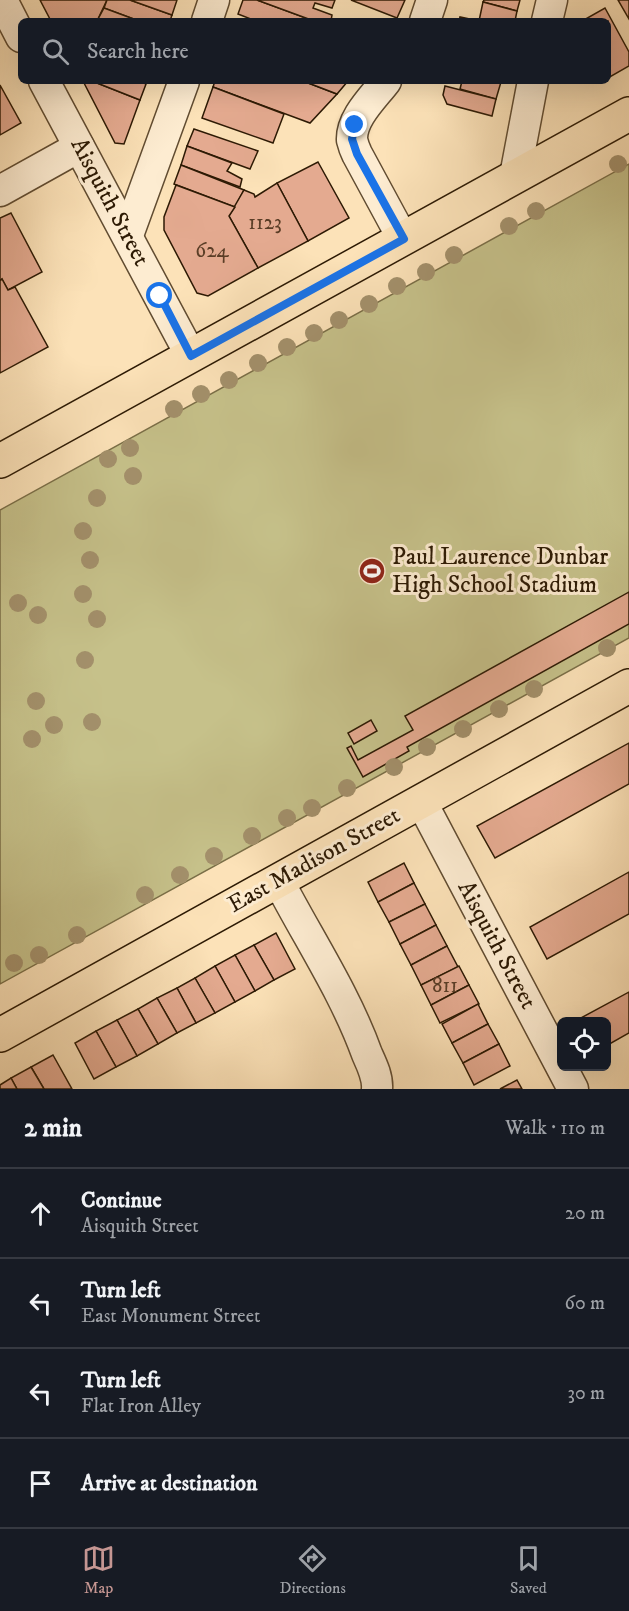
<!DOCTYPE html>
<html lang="en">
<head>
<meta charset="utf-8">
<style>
	body { margin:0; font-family:"IM FELL DW Pica",serif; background:#242831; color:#f1f3f6 }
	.controls { position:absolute; right:18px; bottom:18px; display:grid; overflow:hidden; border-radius:9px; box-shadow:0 6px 24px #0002 }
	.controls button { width:54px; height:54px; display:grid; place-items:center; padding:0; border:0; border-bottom:2px solid #363941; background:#171b24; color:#f1f3f6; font:30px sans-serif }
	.stop { position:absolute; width:18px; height:18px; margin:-14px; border:4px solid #1a73e8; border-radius:50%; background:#fff }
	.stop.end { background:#1a73e8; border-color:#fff; box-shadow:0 2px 6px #0008 }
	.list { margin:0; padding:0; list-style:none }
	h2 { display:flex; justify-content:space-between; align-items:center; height:78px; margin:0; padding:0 24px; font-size:26px }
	h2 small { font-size:20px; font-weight:400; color:#9ea1a6 }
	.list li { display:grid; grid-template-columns:39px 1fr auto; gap:18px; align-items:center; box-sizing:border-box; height:90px; padding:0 24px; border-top:2px solid #363941 }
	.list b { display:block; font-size:22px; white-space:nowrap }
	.list p { margin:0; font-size:20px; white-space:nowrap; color:#9ea1a6 }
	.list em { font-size:20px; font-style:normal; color:#9ea1a6 }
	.icon { flex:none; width:33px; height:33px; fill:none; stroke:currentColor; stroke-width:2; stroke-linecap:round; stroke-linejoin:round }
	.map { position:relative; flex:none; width:629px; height:1089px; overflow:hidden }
	.search { position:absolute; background:#171b24; box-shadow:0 6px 24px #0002; left:18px; right:18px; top:18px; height:66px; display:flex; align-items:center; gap:15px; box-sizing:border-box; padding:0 21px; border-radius:9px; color:#9ea1a6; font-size:22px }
	.sheet { height:438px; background:#171b24 }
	nav { display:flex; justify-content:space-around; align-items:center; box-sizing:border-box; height:84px; border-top:2px solid #363941; background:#171b24; font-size:16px; color:#9ea1a6 }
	nav a { display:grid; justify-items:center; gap:3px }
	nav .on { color:#c59692 }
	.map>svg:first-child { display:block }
	.green { fill:#c6c18a; stroke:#7a6e47; stroke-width:1.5 }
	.building { fill:#e4aa90; stroke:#2d1a04; stroke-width:1.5 }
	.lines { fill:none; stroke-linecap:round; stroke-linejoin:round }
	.street-casing { stroke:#614c31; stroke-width:33 }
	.primary-casing { stroke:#2d1a04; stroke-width:36 }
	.street { stroke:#fdecd1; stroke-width:30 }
	.primary { stroke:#fce2b8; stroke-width:33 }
	.tree { fill:#a3906b }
	.route { stroke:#1a73e8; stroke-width:8 }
	.labels { text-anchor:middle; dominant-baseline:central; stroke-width:6; stroke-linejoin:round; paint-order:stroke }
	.number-label { font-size:21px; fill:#5b3e27 }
	.street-label { font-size:24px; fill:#2d1a04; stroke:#fdecd1 }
	.poi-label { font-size:24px; fill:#2d1a04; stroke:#fdecd1; text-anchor:start }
</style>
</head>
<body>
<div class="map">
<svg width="629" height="1089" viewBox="0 0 629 1089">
	<rect width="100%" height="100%" fill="#fce2b8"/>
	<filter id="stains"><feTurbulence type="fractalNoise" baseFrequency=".00333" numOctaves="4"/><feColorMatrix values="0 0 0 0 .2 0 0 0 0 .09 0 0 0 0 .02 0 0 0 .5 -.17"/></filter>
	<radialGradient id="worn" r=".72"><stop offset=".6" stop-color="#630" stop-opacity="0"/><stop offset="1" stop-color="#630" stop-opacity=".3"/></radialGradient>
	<polygon class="green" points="629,164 629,638 0,984 0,510"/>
	<g class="building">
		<polygon points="40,0 107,0 97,21 51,21"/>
		<polygon points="107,0 130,0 172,15 170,21 139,21 104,8"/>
		<polygon points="130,0 177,0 172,15"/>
		<polygon points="243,0 257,0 314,21 256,21 238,14"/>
		<polygon points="257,0 335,0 332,8 315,3 313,8 332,15 331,21 314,21"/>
		<polygon points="351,0 405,0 397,18"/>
		<polygon points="484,0 520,0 517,11 483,2"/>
		<polygon points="618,0 629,0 629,19"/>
		<polygon points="483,2 517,11 515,21 459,21 460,17 479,21"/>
		<polygon points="104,8 139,21 97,21"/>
		<polygon points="605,8 629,52 629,66 608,78 608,21 582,21"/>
		<polygon points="83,81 92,81 140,100 124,144 115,143"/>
		<polygon points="92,81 140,81 146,84 140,100"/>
		<polygon points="215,81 303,81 337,94 310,123 213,87"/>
		<polygon points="303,81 348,81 337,94"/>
		<polygon points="462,81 499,81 501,82 496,99 460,89"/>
		<polygon points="0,85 21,123 0,135"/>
		<polygon points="445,86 496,99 492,116 447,104 443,95"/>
		<polygon points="213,87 284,114 273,143 202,118"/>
		<polygon points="194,129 258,151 250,169 187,146"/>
		<polygon points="187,146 232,163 227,171 242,179 240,187 181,165"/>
		<polygon points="318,162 349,218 308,241 277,183"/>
		<polygon points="181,165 244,190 235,207 174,184"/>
		<polygon points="277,183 308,241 258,268 229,216 244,190 254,194 255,197"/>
		<polygon points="176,185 235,207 229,216 258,268 208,296 197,293 164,230 164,217"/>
		<polygon points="11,213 42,272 8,290 2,279 0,281 0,218"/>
		<polygon points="2,279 8,290 15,287 48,347 0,373 0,281"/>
		<polygon points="629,592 629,624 407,747 409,751 363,777 347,748 351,746 358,760 413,730 405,716"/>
		<polygon points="371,720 377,731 354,744 348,733"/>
		<polygon points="629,743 629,784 495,858 477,826"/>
		<polygon points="404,863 414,883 378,902 368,882"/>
		<polygon points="629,872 629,914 547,959 530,927"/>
		<polygon points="414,883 425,904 389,922 378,902"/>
		<polygon points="425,904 436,925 400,944 389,922"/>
		<polygon points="436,925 447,946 411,965 400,944"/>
		<polygon points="276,933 295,969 274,980 254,945"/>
		<polygon points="254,945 274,980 255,991 235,955"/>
		<polygon points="447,946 458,967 421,985 411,965"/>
		<polygon points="235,955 255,991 235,1002 215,966"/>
		<polygon points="215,966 235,1002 215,1013 195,978"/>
		<polygon points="459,966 469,985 431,1005 421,985"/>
		<polygon points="195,978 215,1013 196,1023 177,988"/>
		<polygon points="469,985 479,1004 440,1023 431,1005"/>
		<polygon points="177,988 196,1023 177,1033 157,998"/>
		<polygon points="629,992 629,1033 606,1046 606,1022 580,1022 579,1019"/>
		<polygon points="157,998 177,1033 158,1044 138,1009"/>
		<polygon points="478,1004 488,1024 452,1043 442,1024"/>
		<polygon points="138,1009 158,1044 137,1056 117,1020"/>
		<polygon points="117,1020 137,1056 116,1067 96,1031"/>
		<polygon points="488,1024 499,1044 463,1063 452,1043"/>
		<polygon points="96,1031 116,1067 94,1079 75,1043"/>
		<polygon points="499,1044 510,1066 474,1085 463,1063"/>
		<polygon points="53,1055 72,1089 44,1089 31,1067"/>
		<polygon points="31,1067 44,1089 17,1089 11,1078"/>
		<polygon points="11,1078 17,1089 0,1089 0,1085"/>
		<polygon points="517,1080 522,1089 500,1089"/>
	</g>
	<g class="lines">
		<defs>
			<g id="street">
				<polyline points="2,0 21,37"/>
				<polyline points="207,21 214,0"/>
				<polyline points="425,21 432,0"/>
				<polyline points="547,21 552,0"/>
				<polyline points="44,81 191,356"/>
				<path d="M386 81C374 97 351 118 352 140 353 144 355 150 357 154L403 239"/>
				<polyline points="515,176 533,81"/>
				<polyline points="0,191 79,147"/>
				<polyline points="128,235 184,81"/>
				<polyline points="421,801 573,1089"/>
				<path d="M278 880C308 938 345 993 367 1054 372 1065 378 1077 377 1089"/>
			</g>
			<g id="primary">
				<polyline points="0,461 629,114"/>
				<polyline points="0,1035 629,686"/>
			</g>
		</defs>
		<use href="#street" class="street-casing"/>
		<use href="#primary" class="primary-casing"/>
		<use href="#street" class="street"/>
		<use href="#primary" class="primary"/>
	</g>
	<g class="tree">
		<circle cx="618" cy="164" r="9"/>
		<circle cx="536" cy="211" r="9"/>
		<circle cx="509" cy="226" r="9"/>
		<circle cx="454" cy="255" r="9"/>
		<circle cx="426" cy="272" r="9"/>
		<circle cx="397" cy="286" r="9"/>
		<circle cx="369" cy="304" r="9"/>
		<circle cx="339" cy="320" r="9"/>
		<circle cx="314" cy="333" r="9"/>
		<circle cx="287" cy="347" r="9"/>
		<circle cx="258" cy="363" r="9"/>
		<circle cx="229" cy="380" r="9"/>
		<circle cx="201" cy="394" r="9"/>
		<circle cx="174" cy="409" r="9"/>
		<circle cx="130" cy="448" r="9"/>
		<circle cx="108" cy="459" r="9"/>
		<circle cx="133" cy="476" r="9"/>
		<circle cx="97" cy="498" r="9"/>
		<circle cx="83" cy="531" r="9"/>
		<circle cx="90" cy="560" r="9"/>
		<circle cx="83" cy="594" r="9"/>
		<circle cx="18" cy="603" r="9"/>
		<circle cx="38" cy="615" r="9"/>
		<circle cx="97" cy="619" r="9"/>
		<circle cx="607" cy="648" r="9"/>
		<circle cx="85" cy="660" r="9"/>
		<circle cx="534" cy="689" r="9"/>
		<circle cx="36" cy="701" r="9"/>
		<circle cx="499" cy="709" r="9"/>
		<circle cx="92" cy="722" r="9"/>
		<circle cx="54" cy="725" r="9"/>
		<circle cx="463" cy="729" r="9"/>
		<circle cx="32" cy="739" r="9"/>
		<circle cx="427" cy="747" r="9"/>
		<circle cx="394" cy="767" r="9"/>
		<circle cx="347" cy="788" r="9"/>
		<circle cx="312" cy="808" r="9"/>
		<circle cx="287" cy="818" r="9"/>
		<circle cx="252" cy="836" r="9"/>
		<circle cx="214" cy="856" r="9"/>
		<circle cx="180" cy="875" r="9"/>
		<circle cx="145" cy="895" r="9"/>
		<circle cx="77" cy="935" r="9"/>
		<circle cx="39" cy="955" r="9"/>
		<circle cx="14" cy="963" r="9"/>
	</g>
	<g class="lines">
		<polyline class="route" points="160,296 191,356 404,239 357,154 352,139 355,125"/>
	</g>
	<defs>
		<symbol id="stadium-disc" viewBox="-11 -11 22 22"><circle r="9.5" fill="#8f2418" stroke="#fdecd1"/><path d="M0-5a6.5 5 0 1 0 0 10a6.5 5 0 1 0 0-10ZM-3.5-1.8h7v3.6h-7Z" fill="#fff"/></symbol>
	</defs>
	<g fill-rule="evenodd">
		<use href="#stadium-disc" x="357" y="556" width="30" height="30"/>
	</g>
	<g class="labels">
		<g class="number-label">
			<text x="265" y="223">1123</text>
			<text x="212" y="251">624</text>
			<text x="445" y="986">811</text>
		</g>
		<g class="street-label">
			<text transform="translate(110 202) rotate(62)">Aisquith Street</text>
			<text transform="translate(314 860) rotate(-29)">East Madison Street</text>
			<text transform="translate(497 945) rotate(62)">Aisquith Street</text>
		</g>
		<g class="poi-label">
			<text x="392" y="557">Paul Laurence Dunbar<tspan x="392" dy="28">High School Stadium</tspan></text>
		</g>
	</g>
	<rect width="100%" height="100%" filter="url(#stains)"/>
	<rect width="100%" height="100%" fill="url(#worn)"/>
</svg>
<div class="controls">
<button><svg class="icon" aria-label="locate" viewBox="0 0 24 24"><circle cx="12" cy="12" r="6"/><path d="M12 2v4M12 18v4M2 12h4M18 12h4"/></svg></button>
</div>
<div class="stop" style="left:160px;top:296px"></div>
<div class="stop end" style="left:355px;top:125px"></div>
<div class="search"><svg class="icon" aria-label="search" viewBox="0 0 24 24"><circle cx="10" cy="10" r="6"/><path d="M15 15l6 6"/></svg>Search here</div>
</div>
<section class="sheet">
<h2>2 min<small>Walk · 110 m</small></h2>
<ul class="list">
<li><svg class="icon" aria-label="ahead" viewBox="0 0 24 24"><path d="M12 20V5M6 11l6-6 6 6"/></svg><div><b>Continue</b><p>Aisquith Street</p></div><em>20 m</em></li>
<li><svg class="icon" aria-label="left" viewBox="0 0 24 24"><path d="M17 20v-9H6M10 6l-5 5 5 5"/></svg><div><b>Turn left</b><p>East Monument Street</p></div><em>60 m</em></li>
<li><svg class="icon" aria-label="left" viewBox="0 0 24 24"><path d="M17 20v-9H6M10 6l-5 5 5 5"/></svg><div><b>Turn left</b><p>Flat Iron Alley</p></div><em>30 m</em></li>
<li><svg class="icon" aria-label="arrive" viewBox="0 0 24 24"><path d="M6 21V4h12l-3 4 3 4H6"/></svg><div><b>Arrive at destination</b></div></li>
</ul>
</section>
<nav>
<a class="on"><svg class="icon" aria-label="map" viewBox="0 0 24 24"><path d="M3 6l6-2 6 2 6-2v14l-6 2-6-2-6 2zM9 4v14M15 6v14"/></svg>Map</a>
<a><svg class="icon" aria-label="directions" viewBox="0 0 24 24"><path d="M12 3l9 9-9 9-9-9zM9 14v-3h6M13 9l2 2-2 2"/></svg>Directions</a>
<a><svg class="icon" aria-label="saved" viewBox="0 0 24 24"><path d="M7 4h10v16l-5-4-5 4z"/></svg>Saved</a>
</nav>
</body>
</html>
